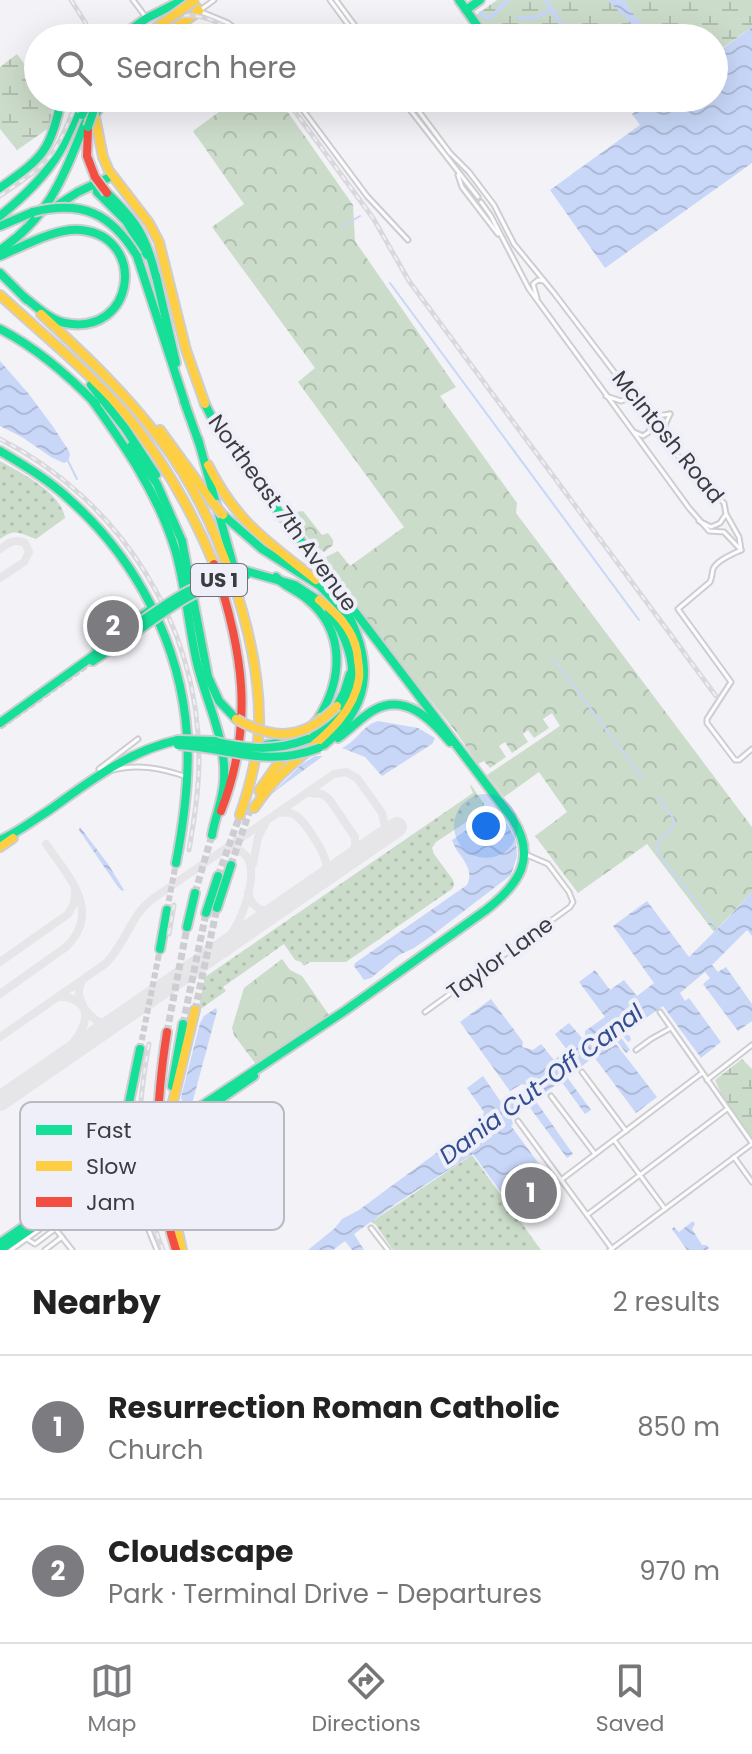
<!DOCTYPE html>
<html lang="en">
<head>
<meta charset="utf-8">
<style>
	body { margin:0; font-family:Poppins,sans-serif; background:#f2f2f2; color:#222 }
	.you { position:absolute; left:486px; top:826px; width:28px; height:28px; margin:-20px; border:6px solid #fff; border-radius:50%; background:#1a73e8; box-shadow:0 0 0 12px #1a73e833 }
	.badge { display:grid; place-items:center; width:52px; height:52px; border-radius:50%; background:#7b7b80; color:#fff; font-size:26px; font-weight:700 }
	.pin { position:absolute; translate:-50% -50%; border:4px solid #fff; box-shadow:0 2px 8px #0006 }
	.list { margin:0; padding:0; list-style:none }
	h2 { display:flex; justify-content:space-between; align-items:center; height:104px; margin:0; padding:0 32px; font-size:34px }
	h2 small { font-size:26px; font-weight:400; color:#767676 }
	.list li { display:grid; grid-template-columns:52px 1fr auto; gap:24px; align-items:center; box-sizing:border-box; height:144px; padding:0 32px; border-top:2px solid #e0e0e0 }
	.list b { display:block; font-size:30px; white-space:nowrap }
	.list p { margin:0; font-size:26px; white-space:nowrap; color:#767676 }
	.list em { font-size:26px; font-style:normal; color:#767676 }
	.icon { flex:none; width:44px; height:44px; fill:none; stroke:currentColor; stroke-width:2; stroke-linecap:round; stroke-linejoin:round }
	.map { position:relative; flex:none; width:752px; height:1250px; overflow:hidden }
	.search { position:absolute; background:#fff; box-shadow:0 8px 32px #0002; left:24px; right:24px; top:24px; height:88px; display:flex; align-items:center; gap:20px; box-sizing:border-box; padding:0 28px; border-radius:44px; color:#767676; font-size:30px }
	.sheet { height:392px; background:#fff }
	nav { display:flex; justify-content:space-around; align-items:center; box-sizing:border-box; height:112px; border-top:2px solid #e0e0e0; background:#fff; font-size:22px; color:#767676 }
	nav a { display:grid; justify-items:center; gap:4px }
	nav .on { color:#7b7b80 }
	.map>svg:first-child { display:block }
	.grass { fill:url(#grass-dots) }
	.forest { fill:url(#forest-crowns) }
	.wetland { fill:url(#wetland-marsh) }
	.water { fill:url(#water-waves) }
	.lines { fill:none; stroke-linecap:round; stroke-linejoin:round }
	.stream { stroke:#c8d7f8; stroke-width:2 }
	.canal { stroke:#c8d7f8; stroke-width:4 }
	.taxiway { stroke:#e6e6e9; stroke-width:8 }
	.runway { stroke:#e6e6e9; stroke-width:20 }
	.secondary-tunnel { stroke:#cdcdd2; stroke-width:6; stroke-dasharray:6 3; stroke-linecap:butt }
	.primary-tunnel { stroke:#cdcdd2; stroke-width:7; stroke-dasharray:7 3.5; stroke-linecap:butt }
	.street-casing { stroke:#ceced2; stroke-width:7 }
	.fast-casing { stroke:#ceced2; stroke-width:12 }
	.slow-casing { stroke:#ceced2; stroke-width:12 }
	.jam-casing { stroke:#ceced2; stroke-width:12 }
	.street { stroke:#fdfdfe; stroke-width:3 }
	.fast { stroke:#16e098; stroke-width:8 }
	.slow { stroke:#ffcf43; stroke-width:8 }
	.jam { stroke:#f24e42; stroke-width:8 }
	.rail-casing { stroke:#d9d9db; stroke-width:5 }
	.rail { stroke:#efeffa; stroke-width:2; stroke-dasharray:6; stroke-linecap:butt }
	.fast-bridge-casing { stroke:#ceced2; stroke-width:12; stroke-linecap:butt }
	.slow-bridge-casing { stroke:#ceced2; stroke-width:12; stroke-linecap:butt }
	.jam-bridge-casing { stroke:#ceced2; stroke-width:12; stroke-linecap:butt }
	.fast-bridge { stroke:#16e098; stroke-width:8 }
	.slow-bridge { stroke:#ffcf43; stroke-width:8 }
	.jam-bridge { stroke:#f24e42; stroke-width:8 }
	.labels { text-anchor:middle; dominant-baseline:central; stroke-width:8; stroke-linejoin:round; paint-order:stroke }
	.shield { fill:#efeffa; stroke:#717178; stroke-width:2 }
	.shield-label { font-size:20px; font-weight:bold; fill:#3b3b40 }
	.street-label { font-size:22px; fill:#3b3b40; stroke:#efeffa }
	.water-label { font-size:24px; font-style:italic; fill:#324e90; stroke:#efeffa }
	.key { fill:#efeffa; stroke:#b9b9c2; stroke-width:2 }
	.key-label { font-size:22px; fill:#3b3b40 }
</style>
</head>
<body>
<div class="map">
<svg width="752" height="1250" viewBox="0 0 752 1250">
	<defs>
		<pattern id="grass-dots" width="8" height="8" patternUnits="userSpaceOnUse" patternTransform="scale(2)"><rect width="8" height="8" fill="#ccdcca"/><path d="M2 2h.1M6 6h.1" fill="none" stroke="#b0beaf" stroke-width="1.8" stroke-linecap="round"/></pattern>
		<pattern id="forest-crowns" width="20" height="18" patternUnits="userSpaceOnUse" patternTransform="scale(2)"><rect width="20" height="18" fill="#ccdcca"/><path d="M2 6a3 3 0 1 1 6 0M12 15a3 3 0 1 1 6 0" fill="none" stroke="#b0beaf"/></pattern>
		<pattern id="wetland-marsh" width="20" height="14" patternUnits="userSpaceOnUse" patternTransform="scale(2)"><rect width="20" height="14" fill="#ccdcca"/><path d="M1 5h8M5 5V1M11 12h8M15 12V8" fill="none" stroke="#b0beaf"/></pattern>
		<pattern id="water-waves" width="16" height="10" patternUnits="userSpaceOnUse" patternTransform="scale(2)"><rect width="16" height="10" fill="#c8d7f8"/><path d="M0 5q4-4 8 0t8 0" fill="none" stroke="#adb9d6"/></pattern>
	</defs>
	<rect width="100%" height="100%" fill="#f2f2f7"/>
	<g class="grass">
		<path d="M0 461C21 473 61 492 65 518L36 539C19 533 16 528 0 539Z"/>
		<polygon points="471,785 484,804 483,811 436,842 432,848 434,854 453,880 454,885 452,889 346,962 310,962 304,966 301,962 295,960 284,944 223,987 226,991 198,1011 205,977 473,793 470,786"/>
		<polygon points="472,1155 541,1250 393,1250 376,1225 371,1222"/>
	</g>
	<g class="forest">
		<polygon points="238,98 278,98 353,205 355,241 456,387 440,396 517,503 516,513 752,827 752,892 714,932 647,844 578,893 535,836 567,812 539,772 504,797 487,775 560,726 552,713 543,719 549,728 534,738 528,730 523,734 528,742 512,753 505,742 499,746 506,757 490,768 484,761 478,764 456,732 413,679 405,676 338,586 325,561 326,557 338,551 350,566 404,527 298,382 315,368 212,227 244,204 193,131"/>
		<path d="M303 511 322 535 328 533 333 540V545L324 552C310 543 301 530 293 516L296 512Z"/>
		<polygon points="282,959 290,970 302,976 329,1015 261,1063 255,1063 234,1035 232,1028 244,988"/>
	</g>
	<g class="wetland">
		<polygon points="497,0 752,0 752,27 714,54 714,38 491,38 475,16"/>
		<polygon points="17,54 38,82 38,98 49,98 56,107 52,110 49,128 17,150 0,129 0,67"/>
		<polygon points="742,1059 752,1069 752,1138 722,1096 715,1080"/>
	</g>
	<g class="water">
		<path d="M607 0H625C632 17 643 21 651 35L650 37H645L638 30 627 38H616L630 27 631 23Z"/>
		<polygon points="752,27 752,163 605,268 550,190 640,125 632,114 654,98 714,98 714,55"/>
		<polygon points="0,361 28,393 54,428 69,451 70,455 68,461 64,463 51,457 22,437 0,426"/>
		<path d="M378 721 418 728 435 738 432 744 382 776 365 757 342 748C356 742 363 725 378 721Z"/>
		<polygon points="315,756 323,756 270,795 302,764"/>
		<path d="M496 811 506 822 516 841 517 856 511 875 430 937 414 948 399 955 371 978 364 980 354 966 355 963 467 885C476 867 457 856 452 840L491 813Z"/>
		<polygon points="80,827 108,864 124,890 122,891 118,887 79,830"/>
		<polygon points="752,892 752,936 747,930 712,965 718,972 726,967 752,1004 752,1021 738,1031 703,984 710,978 705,972 680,993 685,1001 689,998 721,1042 701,1058 663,1006 625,1033 630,1036 631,1040 628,1042 622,1035 620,1036 630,1050 626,1053 616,1040 608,1045 611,1048 616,1044 657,1097 636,1113 594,1057 567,1077 591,1110 585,1114 561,1081 535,1100 573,1154 567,1158 528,1105 511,1117 513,1124 511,1126 542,1168 503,1195 473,1154 397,1203 354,1234 364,1250 352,1250 345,1241 333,1250 308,1250 335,1228 342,1219 359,1210 481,1120 484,1112 467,1088 483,1076 501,1102 505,1103 528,1086 522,1084 510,1091 460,1022 491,999 523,1042 522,1047 533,1050 541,1044 554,1060 567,1050 555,1034 569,1023 582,1038 585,1036 585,1031 605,1017 579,982 595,970 610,990 624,980 637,996 654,983 613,926 647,901 689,957 725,921"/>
		<polygon points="216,1008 217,1011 193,1100 188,1105 183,1106 181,1097 200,1023 204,1016"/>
		<polygon points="693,1221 695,1224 692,1229 702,1245 706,1245 709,1248 707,1250 687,1250 672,1229 674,1227 679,1232"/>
	</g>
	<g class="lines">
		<g class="stream">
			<polyline points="343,226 360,216"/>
			<polyline points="390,283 639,620"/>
			<polyline points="68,461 77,479"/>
			<polyline points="553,658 643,779"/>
			<path d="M658 797 673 818 675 823C671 836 653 836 657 851L717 929"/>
		</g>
		<g class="canal">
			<polyline points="546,0 570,38"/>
			<polyline points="481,13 485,17 490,18 508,0"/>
			<polyline points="519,18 537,17 551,10"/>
			<polyline points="553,38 565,29"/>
		</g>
		<g class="taxiway">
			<path d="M0 549C9 543 14 538 25 543L29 552 24 562 0 578"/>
			<polyline points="309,793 322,794 329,799 355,837 355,850 345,863"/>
			<path d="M281 813C286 812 288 812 293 814 304 819 329 857 326 868 325 875 320 879 315 884"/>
			<polyline points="253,864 258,837 265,824"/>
			<path d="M248 893C253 911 266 914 281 907"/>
			<path d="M207 958C217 950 226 942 233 931 246 912 269 846 227 849"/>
			<polyline points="0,962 68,914 74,904 75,891"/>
			<path d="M0 994 66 947C103 911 68 876 46 844"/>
			<path d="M60 997C92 995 84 1037 122 1017"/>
			<path d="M0 1037 105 964C125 945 130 917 151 900L334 774 346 772 357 778 382 813 387 834"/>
			<path d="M45 1070C59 1059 88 1033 85 1013 83 1000 75 998 81 983"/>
		</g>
		<polyline class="runway" points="0,1101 397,827"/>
		<g class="secondary-tunnel">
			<polyline points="0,727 93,661"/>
			<polyline points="167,910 176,863"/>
			<polyline points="140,1049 160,949"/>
		</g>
		<g class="primary-tunnel">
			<polyline points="231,865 251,807"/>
			<polyline points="218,876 240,815"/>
			<polyline points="195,893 212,835"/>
			<polyline points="195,1010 217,908"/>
			<polyline points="183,1024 206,913"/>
			<polyline points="167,1032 187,927"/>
		</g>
		<defs>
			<g id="street">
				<polyline points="133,0 145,16"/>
				<polyline points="330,0 358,38"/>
				<polyline points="336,0 364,38"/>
				<polyline points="199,11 228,23 247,38"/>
				<polyline points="199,11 214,0"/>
				<polyline points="294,98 367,196 408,240"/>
				<polyline points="401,98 478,197"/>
				<polyline points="409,98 450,153 469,172 494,205 514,244 554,293 678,456 700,480 724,503 726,514 720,523 711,527 699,521"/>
				<polyline points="458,175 462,187 498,234"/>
				<polyline points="481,202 491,216 529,289 689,508 709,531 724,532 741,550"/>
				<polyline points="537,298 533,284 538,280 544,281"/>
				<polyline points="606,396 621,401 633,397"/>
				<polyline points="650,417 670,414"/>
				<polyline points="634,432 643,436 649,432 650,426 644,414"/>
				<polyline points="668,441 665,425 670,414"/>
				<polyline points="726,514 739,537 741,550"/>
				<path d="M741 550C733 554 717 560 713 569 712 573 712 578 710 582L678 609 731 682 707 719V723L735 760H739L752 749"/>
				<polyline points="99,769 138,739"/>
				<path d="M109 771C137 763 161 768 187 777"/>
				<polyline points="425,1012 570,907 573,902 569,892 548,864 525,854"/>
				<polyline points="660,1012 752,1143"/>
				<polyline points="636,1050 651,1039 669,1029"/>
				<polyline points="582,1072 626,1131"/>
				<polyline points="707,1080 752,1045"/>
				<polyline points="551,1096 595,1154"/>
				<polyline points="518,1121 612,1249"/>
				<polyline points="614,1140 665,1209"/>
				<polyline points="734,1157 752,1182"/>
				<polyline points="561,1180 702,1073"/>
				<polyline points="587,1215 727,1109"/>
				<polyline points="54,1219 118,1175 124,1174 127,1177 157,1250"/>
				<polyline points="50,1222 72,1250"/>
				<polyline points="371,1228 388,1250"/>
				<polyline points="27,1239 35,1244 55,1229"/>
				<polyline points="11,1250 50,1222"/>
				<polyline points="45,1250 62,1237"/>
				<polyline points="610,1250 752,1144"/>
			</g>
			<g id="fast">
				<polyline points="459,0 486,38"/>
				<polyline points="466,10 480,0"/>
				<polyline points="119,38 147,18 183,0"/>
				<polyline points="530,98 536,106"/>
				<polyline points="95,115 105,98"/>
				<polyline points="97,183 97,192 126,221 147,255"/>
				<path d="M0 188C45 156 49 152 62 98"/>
				<path d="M107 193C137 222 146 236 156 277"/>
				<polyline points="53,208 78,192 112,176"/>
				<path d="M0 216C23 197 45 177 60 151 69 135 76 116 83 99"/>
				<polyline points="0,226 33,212"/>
				<path d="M0 250C50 216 63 177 85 123"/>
				<path d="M0 256C22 247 57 227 81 230 148 237 135 337 65 323 50 320 36 306 24 297"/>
				<polyline points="137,256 185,403"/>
				<polyline points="0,273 27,300"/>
				<polyline points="156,276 176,363"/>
				<path d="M0 329C37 348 67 374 96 404"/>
				<polyline points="91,385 125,428 156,475"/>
				<path d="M92 400C125 446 158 494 175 549 186 586 188 625 197 663 206 702 227 740 224 781 223 800 215 817 212 835"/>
				<polyline points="184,401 199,443"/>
				<polyline points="198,439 237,579"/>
				<polyline points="131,446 157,484 182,541"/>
				<path d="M0 451C25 466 49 480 70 500 137 560 181 645 187 735 190 778 184 821 176 863"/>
				<polyline points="223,515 262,549 320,586 349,616"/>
				<polyline points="182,541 208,677 219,701 236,719"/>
				<polyline points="246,571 295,585 321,602"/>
				<path d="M276 577C285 587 297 590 307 599 346 631 343 679 318 719"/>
				<polyline points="97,648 153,608"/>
				<polyline points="93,661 139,630"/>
				<polyline points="337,706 344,693 350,674"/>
				<polyline points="0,723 132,628"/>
				<path d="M338 738C350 730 361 717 374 710 405 693 431 719 450 742"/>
				<path d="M308 739C361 703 364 663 329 611"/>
				<polyline points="266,745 288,741 304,732"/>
				<path d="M324 745C370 707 374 666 348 614"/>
				<path d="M0 840C17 833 32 821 48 811 89 782 128 751 178 740"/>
				<polyline points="217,908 231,865"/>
				<polyline points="206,913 218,876"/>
				<polyline points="187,927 195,893"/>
				<polyline points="160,949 167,910"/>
				<polyline points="172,1086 183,1024"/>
				<polyline points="169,1114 175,1119 182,1119"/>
				<path d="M168 1128 346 1010 486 910C519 884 538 858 512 818L288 524 215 424 205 404"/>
				<polyline points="168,1135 254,1076"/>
				<polyline points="45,1215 30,1192 44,1187 60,1189 69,1187 96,1168 109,1156 124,1127 140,1049"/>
				<polyline points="0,1243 159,1133"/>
				<polyline points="0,1250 160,1140"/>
			</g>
			<g id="slow">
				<polyline points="161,38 199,11 191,0"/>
				<polyline points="94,112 103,157 109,171 149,223 159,242 186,350 205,404"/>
				<path d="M0 295C41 333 85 368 122 410 161 456 191 509 214 564"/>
				<path d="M41 314C84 354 127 394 162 442 216 514 261 636 259 726 258 757 250 786 240 815"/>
				<polyline points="160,430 213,503"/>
				<path d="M208 465C236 522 268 542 316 580"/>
				<polyline points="259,791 275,768 320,717"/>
				<path d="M254 808C264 794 273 781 286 770 313 744 353 719 359 679 360 673 359 666 358 660 357 634 340 615 319 600"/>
				<polyline points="0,847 13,838"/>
				<polyline points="182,1250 170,1195 167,1153 167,1133 170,1114 195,1010"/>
			</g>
			<g id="jam">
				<polyline points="88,127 87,156 95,177"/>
				<path d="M214 564C243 650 255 724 221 811"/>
				<path d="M167 1032C155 1108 152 1176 176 1250"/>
				<polyline points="125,1168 143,1167 160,1175"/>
			</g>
		</defs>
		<use href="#street" class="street-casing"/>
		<use href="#fast" class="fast-casing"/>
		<use href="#slow" class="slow-casing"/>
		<use href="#jam" class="jam-casing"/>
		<use href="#street" class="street"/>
		<use href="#fast" class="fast"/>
		<use href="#slow" class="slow"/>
		<use href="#jam" class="jam"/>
		<defs>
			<g id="rail">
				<polyline points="71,0 85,22 91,38"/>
				<path d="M129 38C165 11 204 5 239 38"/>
				<polyline points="285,98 373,218 409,281 716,696"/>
				<path d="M0 196C17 184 37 172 50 156 63 139 70 117 79 98"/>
				<path d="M0 439C120 500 199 624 199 759 199 790 194 820 189 850"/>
				<polyline points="169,934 174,905"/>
				<path d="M149 1044C135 1120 134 1177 163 1250"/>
			</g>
		</defs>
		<use href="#rail" class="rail-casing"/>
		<use href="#rail" class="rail"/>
		<defs>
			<g id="fast-bridge">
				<polyline points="82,115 90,98"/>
				<polyline points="88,127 98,98"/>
				<path d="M33 212C82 200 111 213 137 256"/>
				<path d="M132 628C168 602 202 578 246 571"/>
				<path d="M139 630C173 605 204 583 246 576"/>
				<polyline points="178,740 215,741"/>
				<path d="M212 741C245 749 275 752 308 739"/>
				<path d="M178 745C231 748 266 768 319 748"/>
			</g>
			<g id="slow-bridge">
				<polyline points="142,38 195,0"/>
				<polyline points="213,503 223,515"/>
				<path d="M236 719C276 742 305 739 337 706"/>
			</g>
			<polyline id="jam-bridge" points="95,177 107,193"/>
		</defs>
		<use href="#fast-bridge" class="fast-bridge-casing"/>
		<use href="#slow-bridge" class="slow-bridge-casing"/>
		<use href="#jam-bridge" class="jam-bridge-casing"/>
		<use href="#fast-bridge" class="fast-bridge"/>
		<use href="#slow-bridge" class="slow-bridge"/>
		<use href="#jam-bridge" class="jam-bridge"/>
	</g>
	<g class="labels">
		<rect class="shield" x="191" y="564" width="56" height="32" rx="6"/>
		<g class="shield-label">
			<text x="219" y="580">US 1</text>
		</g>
		<g class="street-label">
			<text transform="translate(668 437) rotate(51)">McIntosh Road</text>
			<text transform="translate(283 513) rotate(54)">Northeast 7th Avenue</text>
			<text transform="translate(500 958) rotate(-36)">Taylor Lane</text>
		</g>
		<g class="water-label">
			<text transform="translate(541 1084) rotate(-37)">Dania Cut-Off Canal</text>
		</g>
	</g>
	<rect x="20" y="1102" width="264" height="128" rx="12" class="key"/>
	<rect x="36" y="1125" width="36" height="10" fill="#16e098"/>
	<rect x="36" y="1161" width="36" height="10" fill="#ffcf43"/>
	<rect x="36" y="1197" width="36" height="10" fill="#f24e42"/>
	<g class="key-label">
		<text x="86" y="1138">Fast</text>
		<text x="86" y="1174">Slow</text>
		<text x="86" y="1210">Jam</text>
	</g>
</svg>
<div class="you"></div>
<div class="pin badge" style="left:531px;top:1193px">1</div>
<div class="pin badge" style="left:113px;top:626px">2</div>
<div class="search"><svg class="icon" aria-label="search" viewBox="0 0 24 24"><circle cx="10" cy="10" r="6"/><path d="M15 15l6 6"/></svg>Search here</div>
</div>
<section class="sheet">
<h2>Nearby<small>2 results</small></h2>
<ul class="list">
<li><span class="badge">1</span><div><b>Resurrection Roman Catholic</b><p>Church</p></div><em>850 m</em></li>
<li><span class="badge">2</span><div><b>Cloudscape</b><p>Park · Terminal Drive - Departures</p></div><em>970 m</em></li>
</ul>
</section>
<nav>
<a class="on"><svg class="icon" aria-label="map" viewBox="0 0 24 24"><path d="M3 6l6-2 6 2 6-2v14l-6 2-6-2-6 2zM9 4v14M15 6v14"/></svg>Map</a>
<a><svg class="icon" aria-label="directions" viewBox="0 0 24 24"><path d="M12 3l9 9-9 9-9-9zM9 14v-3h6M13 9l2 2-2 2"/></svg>Directions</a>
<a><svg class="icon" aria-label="saved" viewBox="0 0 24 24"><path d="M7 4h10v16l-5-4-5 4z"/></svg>Saved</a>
</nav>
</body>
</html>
